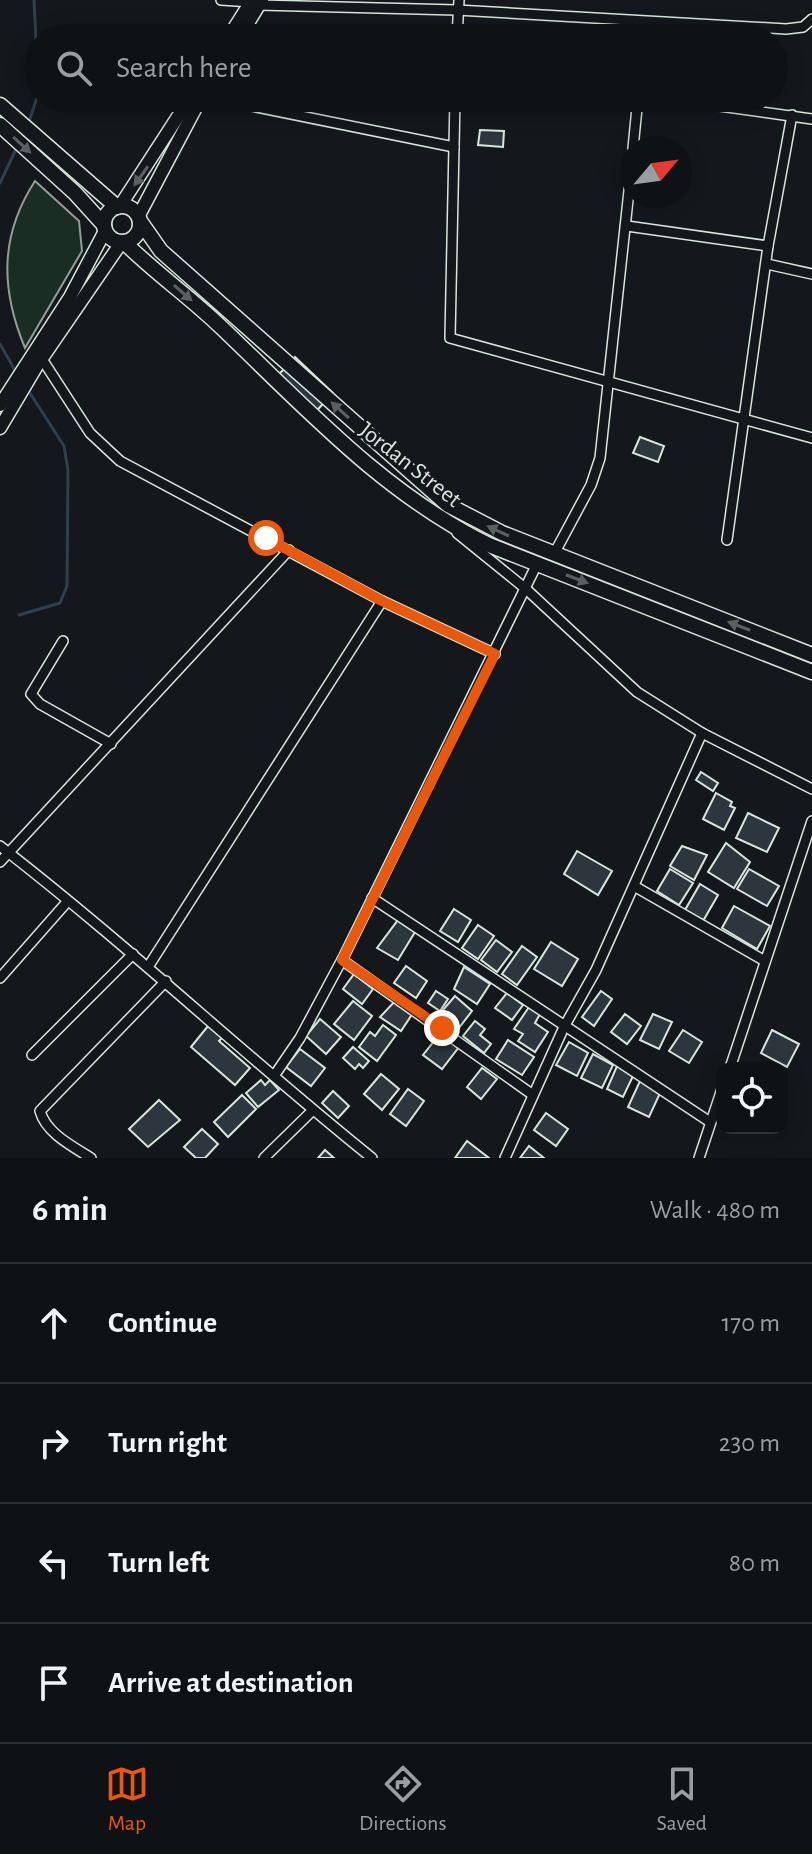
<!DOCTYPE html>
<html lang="en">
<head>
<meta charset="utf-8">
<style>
	body { margin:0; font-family:"Alegreya Sans",sans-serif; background:#1d2022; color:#f1f3f6 }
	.controls { position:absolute; right:24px; bottom:24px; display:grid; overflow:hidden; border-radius:16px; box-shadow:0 4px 20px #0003 }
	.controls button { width:72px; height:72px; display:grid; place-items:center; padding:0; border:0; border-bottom:2px solid #2f3234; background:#0f1215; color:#f1f3f6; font:40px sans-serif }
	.compass { position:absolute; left:620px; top:136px; width:72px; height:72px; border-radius:50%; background:#0f1215; box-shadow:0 4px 20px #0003; rotate:61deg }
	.stop { position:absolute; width:24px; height:24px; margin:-18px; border:6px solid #ea580c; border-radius:50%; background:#fff }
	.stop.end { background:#ea580c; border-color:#fff; box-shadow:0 2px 8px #0008 }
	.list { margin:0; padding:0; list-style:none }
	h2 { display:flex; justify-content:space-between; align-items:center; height:104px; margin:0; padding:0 32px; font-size:34px }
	h2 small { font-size:26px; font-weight:400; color:#9b9ea0 }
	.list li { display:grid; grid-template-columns:52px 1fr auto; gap:24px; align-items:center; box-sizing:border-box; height:120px; padding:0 32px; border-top:2px solid #2f3234 }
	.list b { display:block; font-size:30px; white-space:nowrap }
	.list em { font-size:26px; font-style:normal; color:#9b9ea0 }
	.icon { flex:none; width:44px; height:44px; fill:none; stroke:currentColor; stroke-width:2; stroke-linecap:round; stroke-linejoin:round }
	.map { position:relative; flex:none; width:812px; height:1158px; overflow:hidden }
	.search { position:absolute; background:#0f1215; box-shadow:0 4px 20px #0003; left:24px; right:24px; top:24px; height:88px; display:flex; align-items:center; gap:20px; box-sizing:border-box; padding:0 28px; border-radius:44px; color:#9b9ea0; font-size:30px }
	.sheet { height:584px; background:#0f1215 }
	nav { display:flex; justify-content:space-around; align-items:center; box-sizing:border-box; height:112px; border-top:2px solid #2f3234; background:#0f1215; font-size:22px; color:#9b9ea0 }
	nav a { display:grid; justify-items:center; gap:4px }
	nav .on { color:#ea580c }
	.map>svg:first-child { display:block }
	.green { fill:#1a2d24; stroke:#939e99; stroke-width:2 }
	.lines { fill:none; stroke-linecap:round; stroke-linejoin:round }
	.stream { stroke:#2f3f4d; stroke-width:3 }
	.building { fill:#2c363c; stroke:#d8e6dc; stroke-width:2 }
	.minor-casing { stroke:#d8e6dc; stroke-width:12 }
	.secondary-casing { stroke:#d8e6dc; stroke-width:15 }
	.trunk-casing { stroke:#d8e6dc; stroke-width:17 }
	.minor { stroke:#14181c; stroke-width:9 }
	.secondary { stroke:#14181c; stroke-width:12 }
	.trunk { stroke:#14181c; stroke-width:14 }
	.oneway { fill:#59605f }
	.route { stroke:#ea580c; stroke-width:10 }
	.labels { text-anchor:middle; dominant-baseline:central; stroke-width:6; stroke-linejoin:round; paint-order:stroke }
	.street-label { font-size:24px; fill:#d8e6dc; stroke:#14181c }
</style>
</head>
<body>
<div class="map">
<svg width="812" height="1158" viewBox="0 0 812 1158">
	<rect width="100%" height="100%" fill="#14181c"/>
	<path class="green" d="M35 181 79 221 82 251 25 348C0 288 0 235 35 181Z"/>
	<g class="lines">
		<g class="stream">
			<polyline points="34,0 38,81"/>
			<polyline points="29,122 38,94"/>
			<polyline points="0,183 17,147"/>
			<polyline points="0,344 17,374"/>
			<polyline points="19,615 60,603 67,586 68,470 64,446 28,390"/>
		</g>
	</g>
	<g class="building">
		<polygon points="480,130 504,131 503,147 478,145"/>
		<polygon points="295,357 333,393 308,420 270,384"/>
		<polygon points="640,437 664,446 658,462 633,453"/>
		<polygon points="701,772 718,783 713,791 696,780"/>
		<polygon points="716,793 732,802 730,806 735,808 724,830 703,819"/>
		<polygon points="748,813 779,828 767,852 736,838"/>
		<polygon points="726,843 750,862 734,888 708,872"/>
		<polygon points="682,846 707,855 694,880 670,866"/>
		<polygon points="577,851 612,871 598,895 564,874"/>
		<polygon points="670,869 693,883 679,905 657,891"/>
		<polygon points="749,869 779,886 767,906 737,889"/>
		<polygon points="700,884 718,895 703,921 685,910"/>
		<polygon points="734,906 770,926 757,949 722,928"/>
		<polygon points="454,909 471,920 458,942 440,931"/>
		<polygon points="398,920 415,932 398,960 377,948"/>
		<polygon points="478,925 494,936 478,959 462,948"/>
		<polygon points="496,940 512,952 497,972 481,960"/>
		<polygon points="551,942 578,959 562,986 534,969"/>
		<polygon points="522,946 537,957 517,985 502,974"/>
		<polygon points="406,966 427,981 416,998 394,983"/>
		<polygon points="464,967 490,984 477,1004 454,989"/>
		<polygon points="354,974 373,989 362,1004 343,989"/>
		<polygon points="436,991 448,999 440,1011 428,1003"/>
		<polygon points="601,991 612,999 594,1026 582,1017"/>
		<polygon points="507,993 523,1005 512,1020 495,1008"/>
		<polygon points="455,996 472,1011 455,1033 437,1017"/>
		<polygon points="396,1000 413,1013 401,1031 380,1017"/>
		<polygon points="353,1001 372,1016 354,1040 334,1024"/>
		<polygon points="529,1007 540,1014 535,1023 548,1032 535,1052 518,1041 523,1034 514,1029"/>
		<polygon points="625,1014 641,1026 627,1044 611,1032"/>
		<polygon points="653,1014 672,1022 659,1049 640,1040"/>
		<polygon points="320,1019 341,1037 326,1054 306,1036"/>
		<polygon points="475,1021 485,1029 480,1035 491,1044 484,1053 463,1036"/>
		<polygon points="383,1025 396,1035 377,1061 359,1047 370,1032 375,1036"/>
		<polygon points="208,1026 222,1038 219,1041 250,1068 235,1085 191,1047"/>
		<polygon points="683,1030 702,1042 689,1063 669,1051"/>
		<polygon points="772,1030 799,1044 787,1067 761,1053"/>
		<polygon points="444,1036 459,1047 442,1069 423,1055 435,1040 439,1043"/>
		<polygon points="508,1040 534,1057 522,1075 496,1059"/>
		<polygon points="569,1042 588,1053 577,1076 556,1065"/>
		<polygon points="353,1047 369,1061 363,1068 359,1064 355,1069 343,1058"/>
		<polygon points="300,1049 325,1068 311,1086 286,1067"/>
		<polygon points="593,1054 613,1065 602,1088 581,1078"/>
		<polygon points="617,1066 634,1074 623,1097 607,1089"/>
		<polygon points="482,1068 497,1079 481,1099 467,1087"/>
		<polygon points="381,1074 399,1089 382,1110 364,1094"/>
		<polygon points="261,1080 265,1085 270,1080 279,1090 258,1107 246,1093"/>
		<polygon points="640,1081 661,1091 649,1117 628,1107"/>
		<polygon points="408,1089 424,1101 406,1126 390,1114"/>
		<polygon points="333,1091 349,1106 338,1118 322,1103"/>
		<polygon points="242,1095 256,1109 228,1137 214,1122"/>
		<polygon points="159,1100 180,1120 148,1147 129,1129"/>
		<polygon points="546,1113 568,1129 556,1146 534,1130"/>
		<polygon points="202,1129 218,1144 205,1158 196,1158 184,1147"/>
		<polygon points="467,1141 489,1158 455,1158"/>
		<polygon points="529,1146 544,1158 520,1158"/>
		<polygon points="325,1150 334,1158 318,1158"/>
	</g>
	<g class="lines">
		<defs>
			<g id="minor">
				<polyline points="221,0 251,2"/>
				<polyline points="259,5 457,10 786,29 803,27 812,19"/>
				<polyline points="457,38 459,0"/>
				<polyline points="643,38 644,22"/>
				<polyline points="212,98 454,147"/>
				<polyline points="455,98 450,338 812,438"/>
				<polyline points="662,98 812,119"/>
				<polyline points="633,148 638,98"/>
				<polyline points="627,226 768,246"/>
				<polyline points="767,264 812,274"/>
				<polyline points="40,356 90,433 120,461 382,601 495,654"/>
				<polyline points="457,533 526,589 637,692 702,733 812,789"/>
				<polyline points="727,540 768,246 792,115"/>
				<polyline points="554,554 591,485 600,458 632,163"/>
				<polyline points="63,641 31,694 40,704 111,744"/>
				<path d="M0 846C128 945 246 1057 372 1158"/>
				<polyline points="0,862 289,550"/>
				<polyline points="634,886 765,961"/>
				<polyline points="372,898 710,1122"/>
				<polyline points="342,960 533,1095"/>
				<polyline points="148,967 382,601"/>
				<polyline points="0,978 67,902"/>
				<polyline points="32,1055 133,954"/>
				<polyline points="730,1068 812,821"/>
				<polyline points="274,1076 300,1038 344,956 538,562"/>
				<path d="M91 1158C72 1146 46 1133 40 1111L166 981"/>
				<polyline points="264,1158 312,1111"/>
				<polyline points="505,1158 564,1027 596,970 702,733"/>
				<polyline points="699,1158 722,1089"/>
			</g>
			<g id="secondary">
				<polyline points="228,38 252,0"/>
				<polyline points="239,38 262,0"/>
				<polyline points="120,206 190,98"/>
				<polyline points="138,217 201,98"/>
				<polyline points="0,405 70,297 105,231"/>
				<polyline points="0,428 38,364 121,243"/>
			</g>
			<g id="trunk">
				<polyline points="0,105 117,207"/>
				<polyline points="0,125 75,193 104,225"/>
				<circle cx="122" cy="224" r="18"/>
				<polyline points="140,221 161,251 448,505 502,533 812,655"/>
				<path d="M124 242C154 272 190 297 221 327 304 406 384 494 489 545L812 672"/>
			</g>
		</defs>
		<use href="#minor" class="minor-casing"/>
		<use href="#secondary" class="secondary-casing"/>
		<use href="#trunk" class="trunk-casing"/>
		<use href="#minor" class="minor"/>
		<use href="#secondary" class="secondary"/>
		<use href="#trunk" class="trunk"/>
	</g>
	<defs><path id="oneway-solid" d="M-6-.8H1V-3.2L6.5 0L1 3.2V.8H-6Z" transform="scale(2)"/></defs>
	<g class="oneway">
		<use href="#oneway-solid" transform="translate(22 145) rotate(43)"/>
		<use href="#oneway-solid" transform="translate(141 176) rotate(126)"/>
		<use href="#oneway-solid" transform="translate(183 293) rotate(41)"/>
		<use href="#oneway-solid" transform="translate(340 410) rotate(-138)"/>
		<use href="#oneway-solid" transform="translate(498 531) rotate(-155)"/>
		<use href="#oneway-solid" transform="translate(577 579) rotate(21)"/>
		<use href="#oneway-solid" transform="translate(739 626) rotate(-159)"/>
	</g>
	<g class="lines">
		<polyline class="route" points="266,538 382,601 495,654 342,960 442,1028"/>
	</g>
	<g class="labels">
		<g class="street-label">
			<text transform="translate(410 465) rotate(38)">Jordan Street</text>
		</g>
	</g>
</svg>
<div class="controls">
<button><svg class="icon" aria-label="locate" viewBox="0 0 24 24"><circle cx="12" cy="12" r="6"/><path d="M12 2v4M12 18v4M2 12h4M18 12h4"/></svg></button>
</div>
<svg class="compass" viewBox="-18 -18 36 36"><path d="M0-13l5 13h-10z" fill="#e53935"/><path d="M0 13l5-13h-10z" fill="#9b9ea0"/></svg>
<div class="stop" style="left:266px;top:538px"></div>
<div class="stop end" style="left:442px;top:1028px"></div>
<div class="search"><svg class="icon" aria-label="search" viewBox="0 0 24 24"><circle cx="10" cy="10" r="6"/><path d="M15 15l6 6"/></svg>Search here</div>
</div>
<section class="sheet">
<h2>6 min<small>Walk · 480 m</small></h2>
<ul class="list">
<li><svg class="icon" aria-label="ahead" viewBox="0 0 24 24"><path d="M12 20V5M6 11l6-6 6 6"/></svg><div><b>Continue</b></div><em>170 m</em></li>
<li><svg class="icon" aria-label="right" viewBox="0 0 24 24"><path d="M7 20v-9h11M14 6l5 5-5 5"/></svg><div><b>Turn right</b></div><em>230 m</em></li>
<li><svg class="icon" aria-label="left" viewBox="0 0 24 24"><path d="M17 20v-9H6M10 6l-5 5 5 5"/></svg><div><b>Turn left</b></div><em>80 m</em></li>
<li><svg class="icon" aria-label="arrive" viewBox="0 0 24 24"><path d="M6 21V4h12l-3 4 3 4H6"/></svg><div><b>Arrive at destination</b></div></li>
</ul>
</section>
<nav>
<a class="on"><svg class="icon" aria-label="map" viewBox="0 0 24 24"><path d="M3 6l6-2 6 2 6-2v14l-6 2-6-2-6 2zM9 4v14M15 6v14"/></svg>Map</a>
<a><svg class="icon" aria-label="directions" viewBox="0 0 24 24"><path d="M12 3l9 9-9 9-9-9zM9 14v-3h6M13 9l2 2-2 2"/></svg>Directions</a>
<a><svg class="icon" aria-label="saved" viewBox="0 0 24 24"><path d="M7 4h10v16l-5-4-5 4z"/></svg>Saved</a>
</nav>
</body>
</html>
